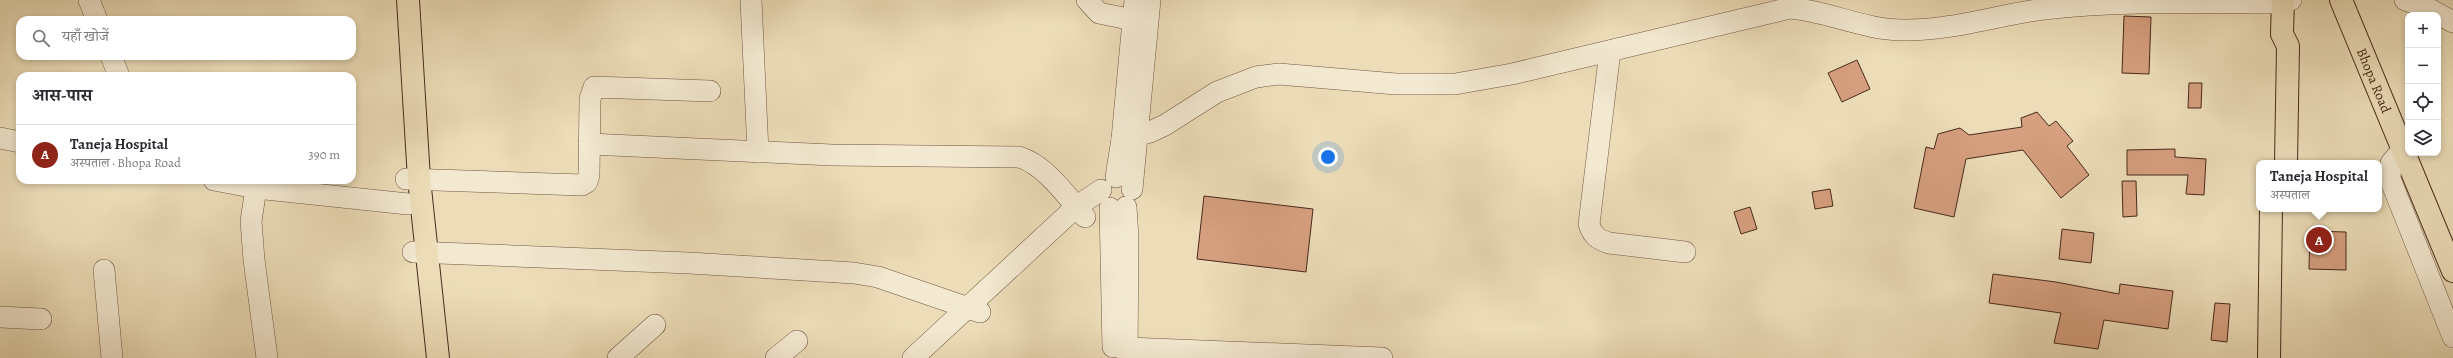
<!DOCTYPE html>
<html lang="hi">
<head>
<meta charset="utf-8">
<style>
	body { margin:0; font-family:Alegreya,"Noto Serif Devanagari",serif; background:#f2f2f3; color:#2b2b33 }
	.controls { position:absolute; right:12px; top:12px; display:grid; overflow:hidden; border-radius:8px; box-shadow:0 2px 6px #0003 }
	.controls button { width:36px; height:36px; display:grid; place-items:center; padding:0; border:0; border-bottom:1px solid #e1e1e2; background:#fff; color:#2b2b33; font:20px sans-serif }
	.you { position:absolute; left:1328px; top:157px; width:14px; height:14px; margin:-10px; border:3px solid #fff; border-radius:50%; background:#1a73e8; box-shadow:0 0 0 6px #1a73e833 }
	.badge { display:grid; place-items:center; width:26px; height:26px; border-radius:50%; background:#8f2418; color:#fff; font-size:13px; font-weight:700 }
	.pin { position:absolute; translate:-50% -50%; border:2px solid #fff; box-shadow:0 1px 4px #0006 }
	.popup { position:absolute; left:2256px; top:160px; width:126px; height:52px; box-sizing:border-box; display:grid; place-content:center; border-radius:8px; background:#fff; filter:drop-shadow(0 1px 3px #0005); font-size:13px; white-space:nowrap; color:#7c7c81 }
	.popup b { font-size:15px; color:#2b2b33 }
	.popup::after { content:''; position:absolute; left:50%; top:100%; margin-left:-8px; border:8px solid transparent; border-top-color:#fff }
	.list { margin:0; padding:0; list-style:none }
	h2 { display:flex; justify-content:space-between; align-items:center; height:52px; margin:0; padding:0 16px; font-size:17px }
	h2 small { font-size:13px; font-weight:400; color:#7c7c81 }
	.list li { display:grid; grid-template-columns:26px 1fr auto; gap:12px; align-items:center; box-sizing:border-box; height:60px; padding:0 16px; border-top:1px solid #e1e1e2 }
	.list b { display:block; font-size:15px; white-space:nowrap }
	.list p { margin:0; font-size:13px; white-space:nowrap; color:#7c7c81 }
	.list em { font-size:13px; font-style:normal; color:#7c7c81 }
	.icon { flex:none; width:22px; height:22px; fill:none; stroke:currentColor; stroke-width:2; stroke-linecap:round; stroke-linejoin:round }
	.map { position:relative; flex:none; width:2453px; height:358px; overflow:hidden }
	.search { position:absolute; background:#fff; box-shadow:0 2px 6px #0003; left:16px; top:16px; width:340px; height:44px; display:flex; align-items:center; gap:10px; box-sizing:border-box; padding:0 14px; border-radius:12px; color:#7c7c81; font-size:15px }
	.panel { position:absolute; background:#fff; box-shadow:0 2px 6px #0003; left:16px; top:72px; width:340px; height:112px; border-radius:12px }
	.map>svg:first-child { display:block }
	.building { fill:#d69f7f; stroke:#49291b }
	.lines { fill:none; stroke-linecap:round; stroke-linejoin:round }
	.minor-casing { stroke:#725642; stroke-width:22 }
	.major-casing { stroke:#49291b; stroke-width:24 }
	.minor { stroke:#f3e9d1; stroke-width:21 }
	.major { stroke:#ecddb8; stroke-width:22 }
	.labels { text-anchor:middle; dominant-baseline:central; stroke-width:3; stroke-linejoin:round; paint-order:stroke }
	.street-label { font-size:14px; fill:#49291b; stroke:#f3e9d1 }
</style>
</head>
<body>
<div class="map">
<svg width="2453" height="358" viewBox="0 0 2453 358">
	<rect width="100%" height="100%" fill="#ecddb8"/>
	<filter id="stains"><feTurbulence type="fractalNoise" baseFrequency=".005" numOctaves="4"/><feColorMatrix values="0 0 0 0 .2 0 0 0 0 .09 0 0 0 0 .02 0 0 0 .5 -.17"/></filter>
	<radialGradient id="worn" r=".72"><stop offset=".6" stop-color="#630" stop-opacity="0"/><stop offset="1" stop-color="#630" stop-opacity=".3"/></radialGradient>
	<g class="building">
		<polygon points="2124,16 2151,17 2149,74 2122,73"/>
		<polygon points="1857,60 1870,89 1842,102 1828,73"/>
		<polygon points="2189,83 2202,83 2201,108 2188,108"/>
		<polygon points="2037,112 2049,126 2056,121 2073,141 2067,146 2089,175 2061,198 2023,150 1966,159 1954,217 1914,208 1926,147 1934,149 1938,134 1960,128 1969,135 2022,127 2021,118"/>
		<polygon points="2175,149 2175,157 2206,159 2204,195 2186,194 2188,175 2127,175 2127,150"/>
		<polygon points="2122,181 2136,181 2137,216 2123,217"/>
		<polygon points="1830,189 1833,206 1815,209 1812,192"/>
		<polygon points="1204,196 1313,209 1306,272 1197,259"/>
		<polygon points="1750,207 1757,229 1741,234 1734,212"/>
		<polygon points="2062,229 2094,233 2091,263 2059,259"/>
		<polygon points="2310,231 2346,232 2346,270 2309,269"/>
		<polygon points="1993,274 2056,282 2119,294 2120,284 2173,291 2168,329 2104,320 2098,349 2054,343 2061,313 1989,303"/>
		<polygon points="2215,303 2230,304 2227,342 2211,340"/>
	</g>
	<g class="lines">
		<defs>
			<g id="minor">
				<polyline points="89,0 97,20"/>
				<polyline points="751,0 758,152"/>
				<polyline points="1087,0 1099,13 1133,20"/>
				<polyline points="2405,0 2424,6 2453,22"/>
				<path d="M1610 51 1589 224C1593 236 1597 239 1609 243L1685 252"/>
				<polyline points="111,56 119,76"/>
				<polyline points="0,138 20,142"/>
				<path d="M1122 139 1150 132 1165 125 1217 92 1256 77 1279 74 1396 84H1455L1512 74 1790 8C1828 11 1864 30 1903 30 1950 31 1997 15 2044 9 2123 0 2203 3 2283 3L2291 0"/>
				<path d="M589 144 832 155 1019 157C1046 165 1067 197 1085 217"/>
				<polyline points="2403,149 2391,163 2390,179 2453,337"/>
				<polyline points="1116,177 1122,139 1135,0"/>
				<polyline points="406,179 582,185 587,182 589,175 590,99 594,87 710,91"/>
				<polyline points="214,180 256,188 408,204"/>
				<polyline points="256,188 251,221 254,260 267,358"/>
				<polyline points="1132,189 1150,0"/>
				<polyline points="1126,207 1128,238 1127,358"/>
				<polyline points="1110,208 1113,347"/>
				<polyline points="413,252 689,263 854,273 878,277 980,312"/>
				<polyline points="104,270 112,358"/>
				<polyline points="0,317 41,319"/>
				<polyline points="1127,348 1382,358"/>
				<polyline points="618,358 655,325"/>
				<polyline points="776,358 797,341"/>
				<polyline points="913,358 1076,207 1101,190"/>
			</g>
			<g id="major">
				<polyline points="408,0 419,179 438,358"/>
				<polyline points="2283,0 2282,34 2288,46 2286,163"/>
				<path id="s1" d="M2341 0 2453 271"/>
				<polyline points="2269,358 2271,209"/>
			</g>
		</defs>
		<use href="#minor" class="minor-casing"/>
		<use href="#major" class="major-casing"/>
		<use href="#minor" class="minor"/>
		<use href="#major" class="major"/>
	</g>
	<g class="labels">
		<g class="street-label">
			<text stroke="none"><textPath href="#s1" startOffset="87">Bhopa Road</textPath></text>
		</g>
	</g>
	<rect width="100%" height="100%" filter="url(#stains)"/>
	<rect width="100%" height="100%" fill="url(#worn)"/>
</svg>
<div class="controls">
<button>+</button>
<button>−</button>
<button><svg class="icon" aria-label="locate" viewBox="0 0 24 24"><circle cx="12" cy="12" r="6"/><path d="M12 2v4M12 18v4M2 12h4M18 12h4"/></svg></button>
<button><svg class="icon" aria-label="layers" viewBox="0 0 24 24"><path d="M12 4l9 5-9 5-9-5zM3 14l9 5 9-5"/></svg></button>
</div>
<div class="you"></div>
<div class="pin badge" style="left:2319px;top:240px">A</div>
<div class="popup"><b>Taneja Hospital</b>अस्पताल</div>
<div class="search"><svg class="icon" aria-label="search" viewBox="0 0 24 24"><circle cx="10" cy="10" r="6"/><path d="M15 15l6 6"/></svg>यहाँ खोजें</div>
<section class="panel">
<h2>आस-पास<small></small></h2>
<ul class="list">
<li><span class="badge">A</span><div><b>Taneja Hospital</b><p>अस्पताल · Bhopa Road</p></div><em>390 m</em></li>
</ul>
</section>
</div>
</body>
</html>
